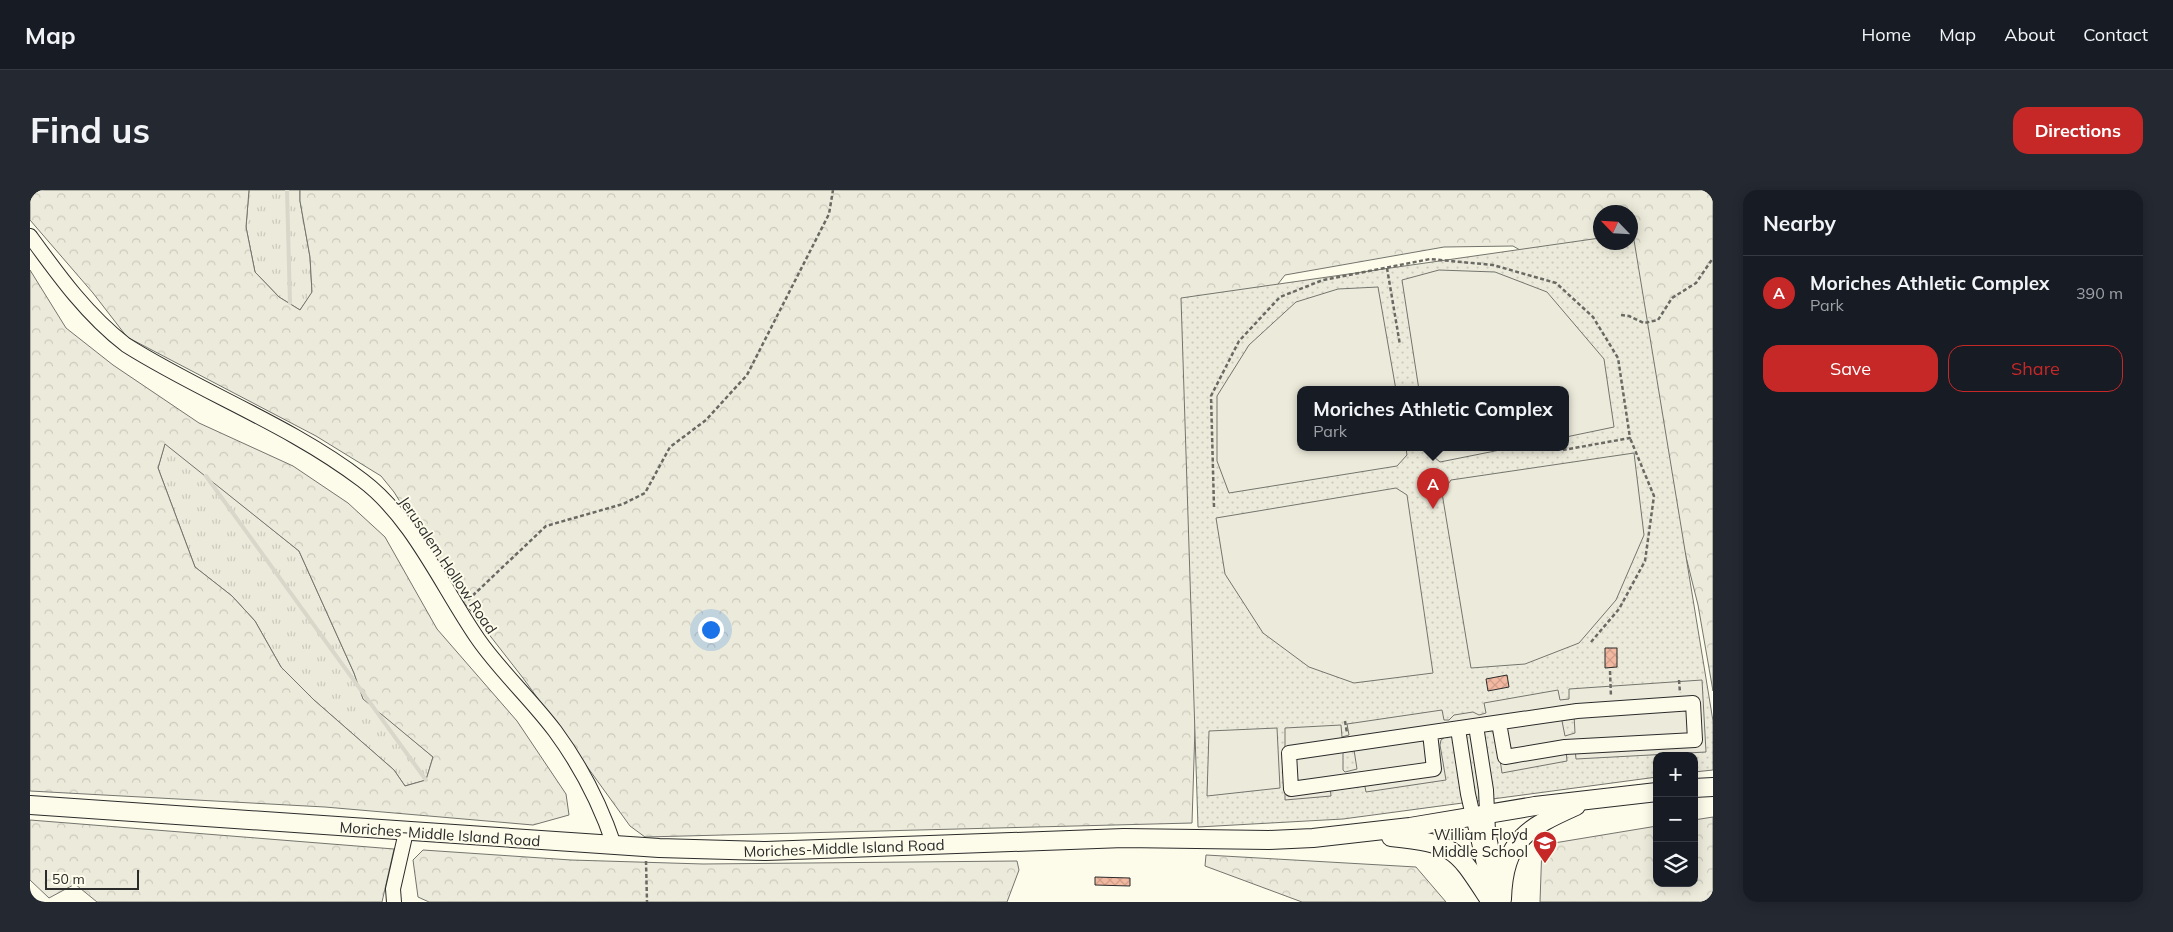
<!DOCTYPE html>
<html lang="en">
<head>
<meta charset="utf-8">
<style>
	body { margin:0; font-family:Mulish,sans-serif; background:#242831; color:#f1f3f6 }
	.controls { position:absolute; right:15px; bottom:15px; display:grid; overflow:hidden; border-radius:10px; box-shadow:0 2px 12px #0003 }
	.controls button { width:45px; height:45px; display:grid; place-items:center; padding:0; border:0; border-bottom:1px solid #363941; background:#171b24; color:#f1f3f6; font:25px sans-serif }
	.compass { position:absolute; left:1563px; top:15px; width:45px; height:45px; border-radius:50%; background:#171b24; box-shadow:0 2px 12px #0003; rotate:295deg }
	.scale { position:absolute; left:15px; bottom:12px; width:94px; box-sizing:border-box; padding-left:5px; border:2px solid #2b2b2b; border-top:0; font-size:14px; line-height:18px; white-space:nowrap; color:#2b2b2b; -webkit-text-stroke:4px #fdfbea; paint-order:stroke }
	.you { position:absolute; left:680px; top:439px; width:18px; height:18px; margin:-12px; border:4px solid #fff; border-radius:50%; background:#1a73e8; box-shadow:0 0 0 8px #1a73e833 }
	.badge { display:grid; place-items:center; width:32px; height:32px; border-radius:50%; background:#c62828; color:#fff; font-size:16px; font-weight:700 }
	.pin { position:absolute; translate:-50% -41px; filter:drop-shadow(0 1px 2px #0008) }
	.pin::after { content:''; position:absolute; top:26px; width:18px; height:15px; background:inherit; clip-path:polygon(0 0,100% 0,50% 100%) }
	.popup { position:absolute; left:1267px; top:196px; width:272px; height:65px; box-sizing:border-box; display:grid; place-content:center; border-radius:10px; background:#171b24; filter:drop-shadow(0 1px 4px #0005); font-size:16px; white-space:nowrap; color:#9ea1a6 }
	.popup b { font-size:19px; color:#f1f3f6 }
	.popup::after { content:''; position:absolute; left:50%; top:100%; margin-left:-10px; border:10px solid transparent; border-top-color:#171b24 }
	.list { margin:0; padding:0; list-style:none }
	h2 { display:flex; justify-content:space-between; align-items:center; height:65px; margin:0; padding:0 20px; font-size:21px }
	h2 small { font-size:16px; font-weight:400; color:#9ea1a6 }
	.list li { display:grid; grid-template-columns:32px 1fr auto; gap:15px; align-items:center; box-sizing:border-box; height:75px; padding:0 20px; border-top:1px solid #363941 }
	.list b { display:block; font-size:19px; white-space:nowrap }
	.list p { margin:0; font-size:16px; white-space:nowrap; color:#9ea1a6 }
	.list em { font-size:16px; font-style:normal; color:#9ea1a6 }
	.actions { display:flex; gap:10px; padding:15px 20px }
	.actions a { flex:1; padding:11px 0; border:1px solid #c62828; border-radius:15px; text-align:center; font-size:18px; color:#c62828 }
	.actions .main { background:#c62828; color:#fff }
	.icon { flex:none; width:28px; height:28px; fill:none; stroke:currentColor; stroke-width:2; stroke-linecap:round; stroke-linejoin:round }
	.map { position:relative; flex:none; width:1683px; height:712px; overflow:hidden; border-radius:15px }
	header { display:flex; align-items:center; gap:30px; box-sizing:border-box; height:70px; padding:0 25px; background:#171b24; border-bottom:1px solid #363941 }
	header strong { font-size:24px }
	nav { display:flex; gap:28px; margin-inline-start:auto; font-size:18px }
	.intro { display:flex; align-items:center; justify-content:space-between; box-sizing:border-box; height:120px; padding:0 30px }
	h1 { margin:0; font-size:35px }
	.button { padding:12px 22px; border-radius:15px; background:#c62828; color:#fff; font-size:18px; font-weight:700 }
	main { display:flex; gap:30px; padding:0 30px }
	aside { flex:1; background:#171b24; border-radius:15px; box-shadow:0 2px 12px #0003 }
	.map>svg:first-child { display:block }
	.grass { fill:url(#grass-tufts); stroke:#74746e }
	.forest { fill:url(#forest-crowns); stroke:#74746e; fill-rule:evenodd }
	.park { fill:url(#park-dots); stroke:#74746e; fill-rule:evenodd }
	.pitch { fill:#ecebdb; stroke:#74746e }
	.parking { fill:#eceadb; stroke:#74746e; fill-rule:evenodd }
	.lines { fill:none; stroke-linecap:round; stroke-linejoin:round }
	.stream { stroke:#d8d7c9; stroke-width:4 }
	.building { fill:url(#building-cross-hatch); stroke:#2b2b2b }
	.minor-casing { stroke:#2b2b2b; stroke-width:16 }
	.major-casing { stroke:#2b2b2b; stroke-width:20 }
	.path { stroke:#6a6964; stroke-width:2.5; stroke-dasharray:4 2.5; stroke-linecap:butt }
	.minor { stroke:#fdfbea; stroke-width:14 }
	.major { stroke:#fdfbea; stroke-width:18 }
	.labels { text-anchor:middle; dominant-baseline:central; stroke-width:4; stroke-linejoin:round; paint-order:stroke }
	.street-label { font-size:15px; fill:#2b2b2b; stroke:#fdfbea }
	.poi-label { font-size:15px; fill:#2b2b2b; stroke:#fdfbea; text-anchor:end }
</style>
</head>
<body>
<header>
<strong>Map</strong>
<nav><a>Home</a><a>Map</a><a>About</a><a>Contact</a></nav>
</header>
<div class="intro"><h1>Find us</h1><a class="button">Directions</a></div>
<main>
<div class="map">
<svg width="1683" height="712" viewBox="0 0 1683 712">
	<defs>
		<pattern id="grass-tufts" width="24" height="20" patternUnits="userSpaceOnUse" patternTransform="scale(1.25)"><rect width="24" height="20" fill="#ecebdb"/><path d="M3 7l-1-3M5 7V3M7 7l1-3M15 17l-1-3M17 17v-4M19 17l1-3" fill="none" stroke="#cbcabc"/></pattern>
		<pattern id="forest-crowns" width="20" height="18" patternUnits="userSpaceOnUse" patternTransform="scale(1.25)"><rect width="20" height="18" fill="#ecebdb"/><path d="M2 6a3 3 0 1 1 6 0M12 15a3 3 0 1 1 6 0" fill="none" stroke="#cbcabc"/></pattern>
		<pattern id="park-dots" width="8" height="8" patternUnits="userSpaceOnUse" patternTransform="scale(1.25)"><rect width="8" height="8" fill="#ecebdb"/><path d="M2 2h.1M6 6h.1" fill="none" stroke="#cbcabc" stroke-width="1.8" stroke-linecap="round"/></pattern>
		<pattern id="building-cross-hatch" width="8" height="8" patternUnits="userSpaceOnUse" patternTransform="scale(1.25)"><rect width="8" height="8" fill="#f2b8a0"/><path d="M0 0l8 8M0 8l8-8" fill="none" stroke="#d09e8a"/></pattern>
	</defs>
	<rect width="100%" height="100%" fill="#fdfbea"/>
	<g class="grass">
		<polygon points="219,0 270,0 270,11 280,67 282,103 270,120 249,107 225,82 216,37"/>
		<polygon points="135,253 269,361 324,483 333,508 403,567 396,590 375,596 364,580 284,510 251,477 225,431 202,406 165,377 128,278"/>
	</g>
	<g class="forest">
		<path d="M0 0H219L216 37 225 82 249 107 270 120 282 102 280 67 270 11V0H1683V501L1668 415 1597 130 1546 92 1483 56 1414 57 1255 85 1176 187 1162 633 615 647 600 636 493 488 429 406 364 302 351 286 286 246 97 147 63 103 0 30ZM1570 22H1600V52H1570Z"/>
		<path d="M0 80 36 138 83 175 169 233 263 276 318 313 355 347 407 439 487 531 536 604 539 625 503 635 295 617 0 601ZM135 254 269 361 324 483 333 509 403 567 396 590 375 596 364 580 284 510 251 477 225 431 202 406 165 377 128 278Z"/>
		<polygon points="1683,627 1683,712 1510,712 1512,655 1627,636 1627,693 1664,693 1664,630"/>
		<polygon points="0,630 364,659 352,712 67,712 45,694 19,708 0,690"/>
		<polygon points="393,660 541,670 673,674 987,671 989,680 977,712 399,712 388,707 383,670"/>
		<polygon points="1176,665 1386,677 1416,712 1272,712 1175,676"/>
	</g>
	<path class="park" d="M1601 44H1603L1683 531V580L1664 582V566H1627V587L1313 629 1168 637 1151 108 1570 48V52H1600ZM1270 200H1536V258H1270Z"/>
	<g class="pitch">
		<polygon points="1409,80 1465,82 1517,102 1574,169 1584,237 1536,247 1536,200 1389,200 1372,90"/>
		<polygon points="1348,97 1366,200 1270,200 1270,258 1376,258 1377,265 1367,276 1199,303 1187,271 1187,206 1219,155 1266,112 1308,99"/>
		<polygon points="1398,258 1480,258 1410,272 1398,262"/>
		<polygon points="1604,263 1614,345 1586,410 1549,453 1495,474 1441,478 1412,303 1421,290"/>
		<polygon points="1366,298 1377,305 1403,483 1324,493 1279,477 1233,443 1195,384 1186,328"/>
		<polygon points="1247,538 1250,598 1177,606 1179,541"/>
	</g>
	<path class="parking" d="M1672 490 1676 562 1546 569 1545 559 1536 560 1537 571 1472 583 1466 542 1463 539 1415 547 1411 550 1410 555 1416 590 1336 602 1334 592 1300 596 1301 606 1255 610V538L1311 535 1312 547 1319 545 1317 534 1412 520 1414 530H1419L1424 525 1443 522 1449 525 1456 523 1454 513 1528 500 1530 510 1539 509V499ZM1544 525 1545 543 1535 546 1531 526ZM1324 560 1327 579 1315 582 1313 580V562Z"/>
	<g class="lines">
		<g class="stream">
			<polyline points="257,0 260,113"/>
			<polyline points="176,286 396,590"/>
		</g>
	</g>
	<g class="building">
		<polygon points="1575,458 1587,458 1587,477 1575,478"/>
		<polygon points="1477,485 1479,497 1458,501 1456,489"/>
		<polygon points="1065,687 1100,688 1100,696 1065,695"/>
	</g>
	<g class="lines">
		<defs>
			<g id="minor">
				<path d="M0 46C29 86 57 125 96 155 172 203 260 235 332 290 383 328 412 397 448 449 471 482 501 509 525 541 550 575 571 616 584 655"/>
				<polyline points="1446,536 1456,600 1458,641 1470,702"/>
				<polyline points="1428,539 1438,604 1461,705"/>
				<polyline points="1400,543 1404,579 1261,599 1259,563 1547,521 1663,513 1665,550 1535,557 1475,567 1469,533"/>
				<polyline points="364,712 363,699 376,642"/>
			</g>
			<g id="major">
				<polyline points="1664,598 1683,597"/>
				<polyline points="0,615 629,658 736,661 1094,648 1239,650 1283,648 1380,637 1505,616 1627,602"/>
				<path d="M1361 647C1427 654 1426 659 1461 712"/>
				<path d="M1472 709C1474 650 1497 638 1546 616"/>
			</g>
		</defs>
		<use href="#minor" class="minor-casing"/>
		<use href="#major" class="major-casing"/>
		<g class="path">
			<polyline points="1357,78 1370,155"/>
			<polyline points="1591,125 1599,126 1614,133 1628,130 1642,108 1666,93 1683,68"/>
			<polyline points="1184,317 1181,206 1209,151 1250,107 1293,90 1400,69 1463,75 1526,93 1563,127 1588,168 1600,248 1533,260"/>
			<polyline points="438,410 516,336 593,314 615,303 640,257 676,230 717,185 799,24 803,0"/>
			<polyline points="1561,452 1589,419 1615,371 1624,306 1600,248"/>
			<polyline points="1580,481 1581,507"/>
			<polyline points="1649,490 1650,503"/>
			<polyline points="1315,531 1317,543"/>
			<polyline points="616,671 617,712"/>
		</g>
		<use href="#minor" class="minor"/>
		<use href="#major" class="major"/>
	</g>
	<defs>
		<symbol id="school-pin" viewBox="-11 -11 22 30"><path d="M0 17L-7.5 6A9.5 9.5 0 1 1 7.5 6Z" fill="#c62828" stroke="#fdfbea"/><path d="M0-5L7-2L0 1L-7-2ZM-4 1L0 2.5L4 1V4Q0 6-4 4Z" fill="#fff"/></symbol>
	</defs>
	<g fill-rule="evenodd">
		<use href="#school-pin" x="1501" y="639" width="28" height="38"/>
	</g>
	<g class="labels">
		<g class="street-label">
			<text transform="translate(418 375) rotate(56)">Jerusalem Hollow Road</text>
			<text transform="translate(410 644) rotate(4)">Moriches-Middle Island Road</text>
			<text transform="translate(814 658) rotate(-2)">Moriches-Middle Island Road</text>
		</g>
		<g class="poi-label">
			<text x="1498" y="644">William Floyd<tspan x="1498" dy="17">Middle School</tspan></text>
		</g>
	</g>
</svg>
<div class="controls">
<button>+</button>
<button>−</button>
<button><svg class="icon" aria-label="layers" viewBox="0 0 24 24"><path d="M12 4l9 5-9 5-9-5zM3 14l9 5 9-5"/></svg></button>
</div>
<svg class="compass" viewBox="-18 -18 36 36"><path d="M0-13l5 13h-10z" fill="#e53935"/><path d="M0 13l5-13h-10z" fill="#9ea1a6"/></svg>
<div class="scale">50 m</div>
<div class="you"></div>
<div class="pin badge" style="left:1403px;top:319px">A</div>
<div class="popup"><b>Moriches Athletic Complex</b>Park</div>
</div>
<aside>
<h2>Nearby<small></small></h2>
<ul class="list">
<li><span class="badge">A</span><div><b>Moriches Athletic Complex</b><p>Park</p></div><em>390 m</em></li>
</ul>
<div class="actions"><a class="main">Save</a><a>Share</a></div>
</aside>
</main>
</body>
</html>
